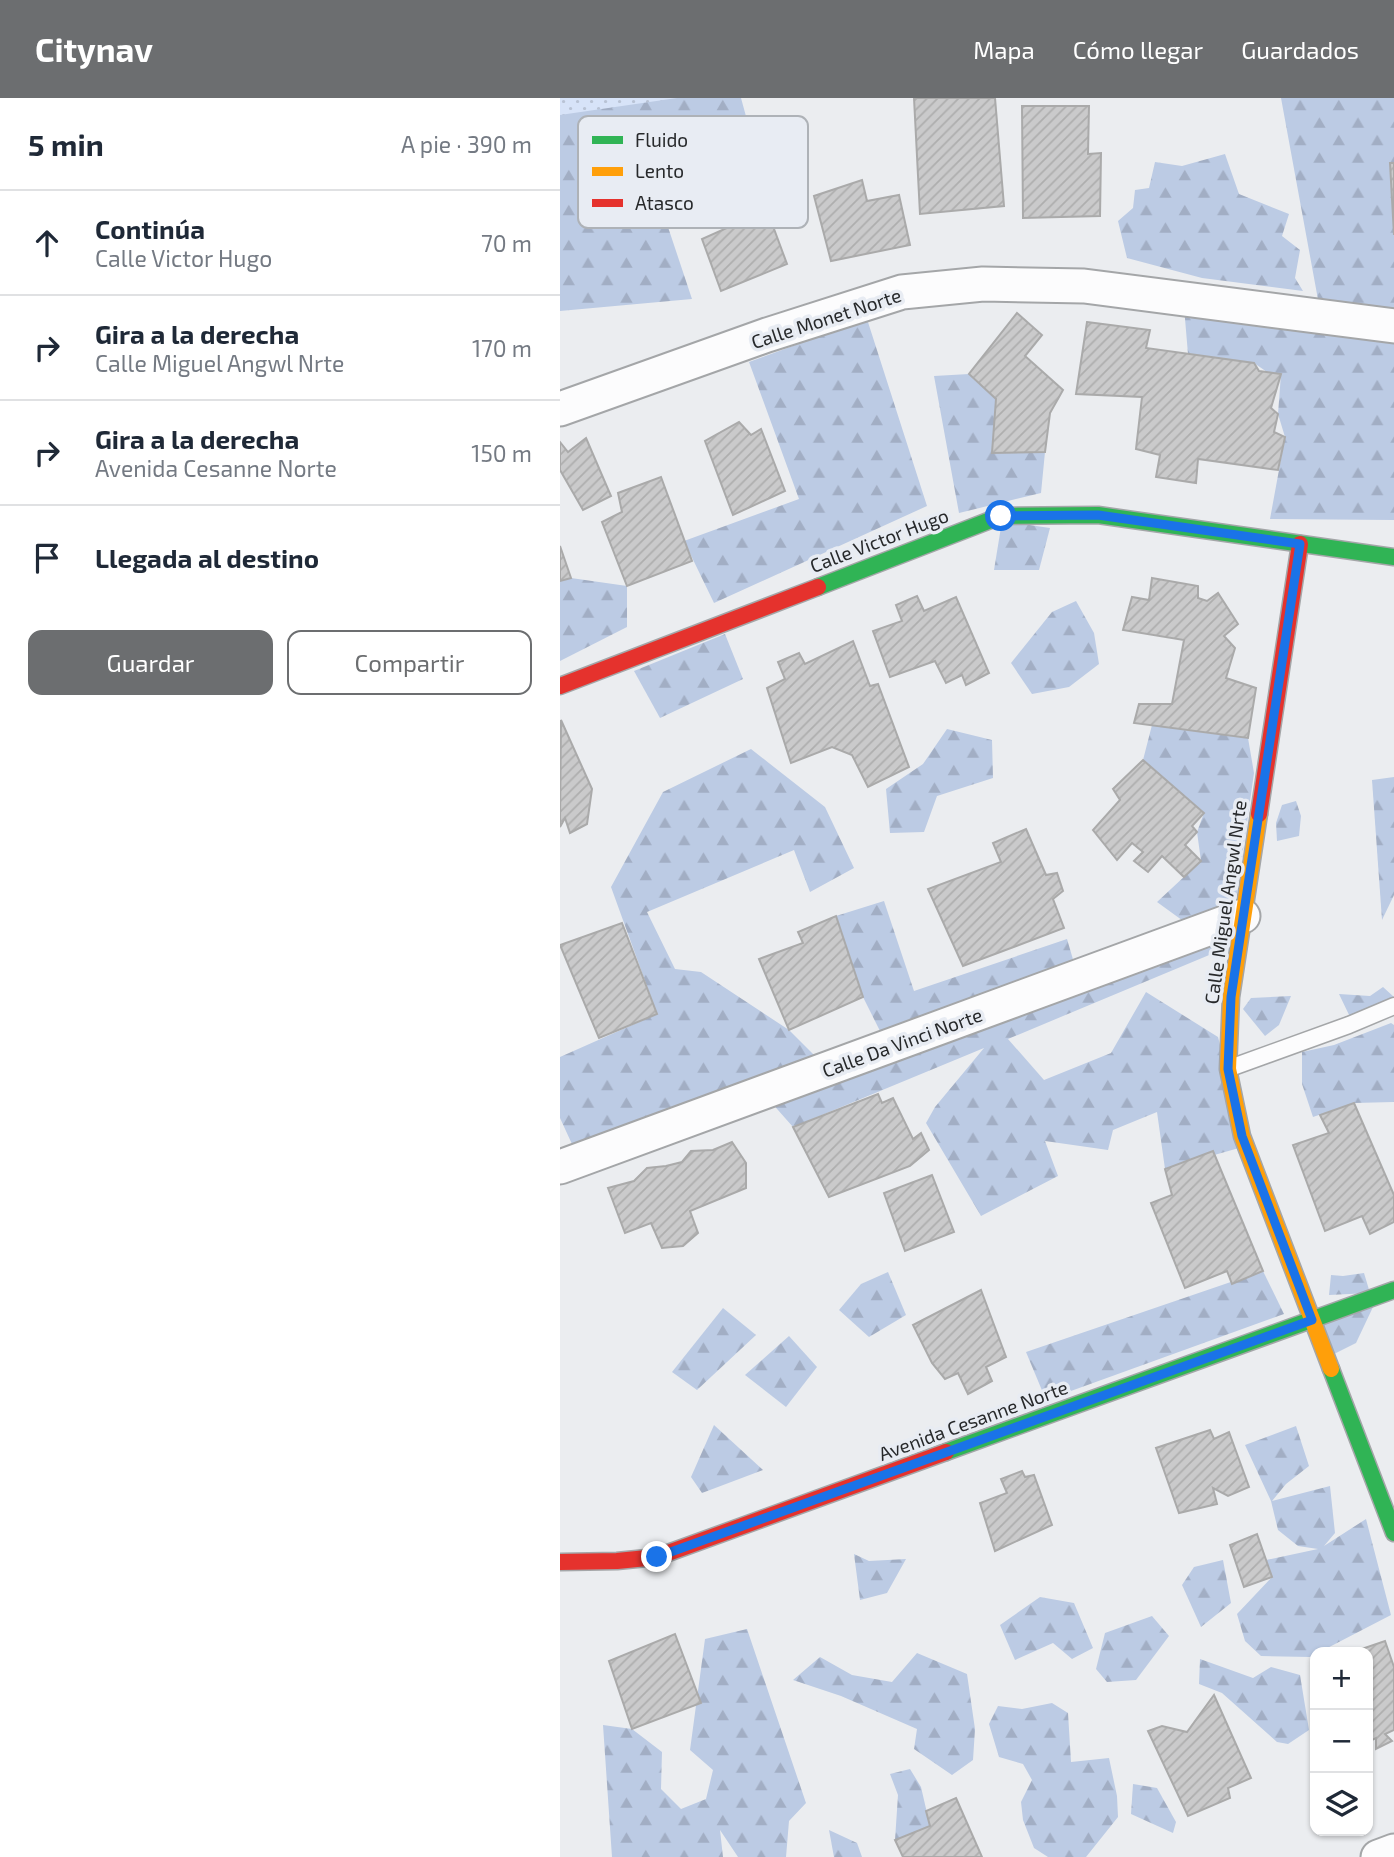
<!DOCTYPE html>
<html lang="es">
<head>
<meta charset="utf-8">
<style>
	body { margin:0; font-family:"Exo 2",sans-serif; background:#f2f2f3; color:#1f2937 }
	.controls { position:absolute; right:21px; bottom:21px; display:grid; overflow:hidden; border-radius:14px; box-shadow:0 2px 5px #0004 }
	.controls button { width:63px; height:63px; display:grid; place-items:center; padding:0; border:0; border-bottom:2px solid #e0e1e3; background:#fff; color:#1f2937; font:35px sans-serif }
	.stop { position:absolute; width:21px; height:21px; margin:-16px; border:5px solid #1a73e8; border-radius:50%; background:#fff }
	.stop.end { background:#1a73e8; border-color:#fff; box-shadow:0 2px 7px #0008 }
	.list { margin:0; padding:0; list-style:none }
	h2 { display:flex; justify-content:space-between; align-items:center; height:91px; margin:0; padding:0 28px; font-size:30px }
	h2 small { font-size:23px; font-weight:400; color:#747a83 }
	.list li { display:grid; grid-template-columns:46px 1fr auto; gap:21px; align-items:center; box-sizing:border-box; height:105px; padding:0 28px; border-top:2px solid #e0e1e3 }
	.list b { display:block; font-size:26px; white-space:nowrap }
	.list p { margin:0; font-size:23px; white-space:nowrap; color:#747a83 }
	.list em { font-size:23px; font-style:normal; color:#747a83 }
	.actions { display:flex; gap:14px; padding:21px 28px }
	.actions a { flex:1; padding:16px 0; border:2px solid #6c6e70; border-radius:14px; text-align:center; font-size:24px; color:#6c6e70 }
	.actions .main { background:#6c6e70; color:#fff }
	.icon { flex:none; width:38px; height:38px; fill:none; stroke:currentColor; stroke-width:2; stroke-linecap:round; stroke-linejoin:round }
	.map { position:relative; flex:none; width:834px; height:1759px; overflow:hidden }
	header { display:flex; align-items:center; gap:42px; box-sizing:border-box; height:98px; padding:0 35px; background:#6c6e70; color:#fff }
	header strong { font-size:33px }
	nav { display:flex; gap:38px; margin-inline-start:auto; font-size:24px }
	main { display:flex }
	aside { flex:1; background:#fff }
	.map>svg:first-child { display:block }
	.grass { fill:url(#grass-dots) }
	.forest { fill:url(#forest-firs) }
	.building { fill:url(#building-hatch); stroke:#aaa; stroke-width:2 }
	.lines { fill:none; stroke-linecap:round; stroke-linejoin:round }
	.lane-casing { stroke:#a4a6a8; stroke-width:19 }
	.street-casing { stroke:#a4a6a8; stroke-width:37 }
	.fast-casing { stroke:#a4a6a8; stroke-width:19 }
	.slow-casing { stroke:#a4a6a8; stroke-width:19 }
	.jam-casing { stroke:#a4a6a8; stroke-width:19 }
	.lane { stroke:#fcfcfd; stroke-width:16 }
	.street { stroke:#fcfcfd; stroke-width:33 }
	.fast { stroke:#30b455; stroke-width:16 }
	.slow { stroke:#ff9f0a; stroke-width:16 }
	.jam { stroke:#e5322d; stroke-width:16 }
	.route { stroke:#1a73e8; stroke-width:9 }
	.labels { text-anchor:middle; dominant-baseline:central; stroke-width:7; stroke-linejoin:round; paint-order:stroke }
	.street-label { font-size:19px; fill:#27292b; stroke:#e8ecf3 }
	.key { fill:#e8ecf3; stroke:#aeb2b7; stroke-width:2 }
	.key-label { font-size:19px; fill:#27292b }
</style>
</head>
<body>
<header>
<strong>Citynav</strong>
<nav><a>Mapa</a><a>Cómo llegar</a><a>Guardados</a></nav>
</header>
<main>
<aside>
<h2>5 min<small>A pie · 390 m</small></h2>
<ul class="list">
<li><svg class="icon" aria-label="ahead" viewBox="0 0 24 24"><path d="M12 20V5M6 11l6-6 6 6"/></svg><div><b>Continúa</b><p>Calle Victor Hugo</p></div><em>70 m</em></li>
<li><svg class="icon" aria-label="right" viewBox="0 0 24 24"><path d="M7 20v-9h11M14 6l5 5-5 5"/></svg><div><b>Gira a la derecha</b><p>Calle Miguel Angwl Nrte</p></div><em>170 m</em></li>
<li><svg class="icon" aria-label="right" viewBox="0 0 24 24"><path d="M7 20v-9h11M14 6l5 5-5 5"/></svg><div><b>Gira a la derecha</b><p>Avenida Cesanne Norte</p></div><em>150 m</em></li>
<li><svg class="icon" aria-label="arrive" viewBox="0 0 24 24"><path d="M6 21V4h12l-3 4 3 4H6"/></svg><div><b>Llegada al destino</b></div></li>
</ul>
<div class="actions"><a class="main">Guardar</a><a>Compartir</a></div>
</aside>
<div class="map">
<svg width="834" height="1759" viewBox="0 0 834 1759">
	<defs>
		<pattern id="grass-dots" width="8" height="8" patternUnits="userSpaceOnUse" patternTransform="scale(1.75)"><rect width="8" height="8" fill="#d7e3f8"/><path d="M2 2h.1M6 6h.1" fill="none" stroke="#b9c3d5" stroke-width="1.8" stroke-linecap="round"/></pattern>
		<pattern id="forest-firs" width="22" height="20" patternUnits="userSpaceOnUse" patternTransform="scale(1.75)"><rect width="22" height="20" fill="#bccbe4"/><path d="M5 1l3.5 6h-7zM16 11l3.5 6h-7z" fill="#a2aec4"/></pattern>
		<pattern id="building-hatch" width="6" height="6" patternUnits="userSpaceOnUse" patternTransform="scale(1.75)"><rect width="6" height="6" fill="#cacacb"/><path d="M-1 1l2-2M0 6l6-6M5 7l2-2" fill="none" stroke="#aeaeae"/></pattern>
	</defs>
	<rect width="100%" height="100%" fill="#ebedf0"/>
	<polygon class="grass" points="0,0 128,0 0,22"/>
	<g class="forest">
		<polygon points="117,0 181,0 205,88 107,126 132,201 0,213 0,17"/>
		<polygon points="721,0 834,0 834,65 830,65 834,137 834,220 759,207"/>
		<polygon points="665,56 679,96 729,116 722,138 740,152 735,180 743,193 642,180 567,160 558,123 573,110 575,92 589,90 595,64 622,68"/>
		<polygon points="624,209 834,234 834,422 710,421 725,339 718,316 721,276 707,274 694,265 628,256"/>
		<polygon points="307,221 367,408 154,505 124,443 239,401 189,264"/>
		<polygon points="409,276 436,301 432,355 485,354 481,395 399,415 374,278"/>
		<polygon points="442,423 490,430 479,472 434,472"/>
		<polygon points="11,480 67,488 67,529 0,563 0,483"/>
		<polygon points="516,503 534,535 539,566 509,589 472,596 451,565 492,514"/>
		<polygon points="165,536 183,581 100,620 74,573"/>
		<polygon points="592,627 688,640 694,675 676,802 637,833 597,804 641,763 637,734 644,715 583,662"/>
		<polygon points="387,631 432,642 433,680 377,698 364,734 330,735 326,691 363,666"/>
		<polygon points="191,651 265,709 294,770 250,794 234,752 87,814 115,871 141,874 229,932 255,958 17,1057 0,1020 0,959 97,916 51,789 103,694"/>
		<polygon points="834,679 834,797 822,822 812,682"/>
		<polygon points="736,703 741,718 739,738 717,743 716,725 722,707"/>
		<polygon points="324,803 354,893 507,841 517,875 324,941 303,899 276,818"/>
		<polygon points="647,833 654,855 448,941 484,982 551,955 586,894 658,939 686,1048 605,1071 597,1014 553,1032 548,1052 485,1043 498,1078 421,1118 366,1025 375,1009 424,950 233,1029 210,1003"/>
		<polygon points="823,889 834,899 834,906 791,921 779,896 810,898"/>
		<polygon points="731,898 719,927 705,938 683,911 691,900"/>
		<polygon points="831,925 834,927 834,1004 794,1005 753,1019 742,986 742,954 774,947"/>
		<polygon points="703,1173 724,1216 486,1302 466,1254"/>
		<polygon points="328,1174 346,1217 309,1239 279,1212 301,1186"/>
		<polygon points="804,1175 810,1195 769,1197 771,1177 783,1178"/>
		<polygon points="813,1209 796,1245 774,1256 754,1222"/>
		<polygon points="163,1210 196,1237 137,1292 112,1274"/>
		<polygon points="229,1238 257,1269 226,1309 185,1277"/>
		<polygon points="154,1327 203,1372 142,1395 131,1379"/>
		<polygon points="736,1328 749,1368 726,1386 712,1403 770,1388 775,1435 764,1448 806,1421 831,1517 750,1559 701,1558 685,1543 677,1516 712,1479 706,1462 758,1451 738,1448 718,1432 711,1403 685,1347"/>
		<polygon points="294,1456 309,1463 346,1461 327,1495 300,1502"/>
		<polygon points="663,1462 671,1505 641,1529 622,1487 634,1469"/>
		<polygon points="480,1499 514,1505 533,1550 512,1561 493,1545 455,1562 440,1527"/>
		<polygon points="592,1518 609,1538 576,1582 547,1584 536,1571 545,1535"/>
		<polygon points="187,1531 246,1705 229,1723 226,1759 178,1759 160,1732 163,1759 52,1759 43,1627 72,1631 102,1654 101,1691 121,1711 146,1701 153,1672 130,1652 145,1541"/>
		<polygon points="357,1555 407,1576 415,1631 413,1662 392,1677 354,1651 357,1631 281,1598 233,1582 260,1559 292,1577 332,1584"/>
		<polygon points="640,1561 693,1580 711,1569 740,1577 749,1632 728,1646 717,1644 662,1595 639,1586"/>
		<polygon points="492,1605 508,1615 511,1664 549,1660 557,1698 558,1719 526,1759 488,1759 474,1750 463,1722 461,1704 472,1682 463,1666 439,1659 429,1626 438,1608 462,1611"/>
		<polygon points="350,1671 361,1689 370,1728 335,1742 338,1697 330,1676"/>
		<polygon points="573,1686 597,1690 616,1724 613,1735 571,1716"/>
		<polygon points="269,1732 297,1745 302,1759 274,1759"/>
	</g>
	<g class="building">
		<polygon points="354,0 435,0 444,108 360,116"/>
		<polygon points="462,8 529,8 528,56 541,55 540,118 463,120"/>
		<polygon points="830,65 834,65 834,137"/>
		<polygon points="302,82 307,103 339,97 350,147 271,163 254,98"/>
		<polygon points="207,112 227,166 161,193 142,141"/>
		<polygon points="457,215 482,237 465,258 503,292 490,315 485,354 432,355 436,301 409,276"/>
		<polygon points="527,224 590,232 586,250 694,265 699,273 721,276 711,310 718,316 714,334 725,339 718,372 638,361 636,385 596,379 600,357 576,351 582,299 516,296"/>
		<polygon points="179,324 191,337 201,331 225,393 173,417 145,343"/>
		<polygon points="26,340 51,398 23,412 0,372 0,344 8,354"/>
		<polygon points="101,379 132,463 67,488 42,424 62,414 58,395"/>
		<polygon points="0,448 11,480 0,483"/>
		<polygon points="592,480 638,488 638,500 647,503 658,495 678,526 664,538 675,550 666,580 696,590 688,640 574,625 579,606 612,606 624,542 563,532 572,499 589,502"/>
		<polygon points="357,498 364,513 396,499 429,575 406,587 402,577 386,585 375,563 330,579 313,533 342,523 336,507"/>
		<polygon points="293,543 310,588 318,586 349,669 308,689 292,657 272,649 231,665 207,590 225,581 218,564 239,555 245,566"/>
		<polygon points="1,622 32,691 27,726 10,735 5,720 0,729"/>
		<polygon points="583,662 644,715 632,728 637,734 625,747 641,763 624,779 602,758 588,774 574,763 583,754 572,745 557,762 533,732 560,702 553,691"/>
		<polygon points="466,731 486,777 497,775 503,793 493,801 504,830 403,868 368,791 441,764 433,745"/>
		<polygon points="276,818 303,899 229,932 199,861 243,845 238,834"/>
		<polygon points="62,825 97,916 39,940 0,847"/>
		<polygon points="318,996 322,1005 333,1000 353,1041 361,1035 369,1052 350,1068 269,1099 233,1029"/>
		<polygon points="794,1005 834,1097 834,1124 810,1136 802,1118 765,1133 733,1047 769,1035 760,1017"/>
		<polygon points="172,1044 186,1065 186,1090 130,1113 138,1135 123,1148 102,1150 91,1125 65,1135 48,1090 74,1083 87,1070 106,1068 122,1064 131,1053 153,1052"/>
		<polygon points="653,1053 703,1173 672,1186 667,1173 625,1190 591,1105 612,1097 605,1071"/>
		<polygon points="372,1077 394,1134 345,1153 324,1095"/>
		<polygon points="421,1192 446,1259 426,1269 432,1283 408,1296 398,1275 385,1281 372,1265 353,1227"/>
		<polygon points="650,1332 654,1341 669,1334 689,1389 668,1398 653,1390 657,1406 619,1415 596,1350"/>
		<polygon points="462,1373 465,1379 474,1377 492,1427 435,1453 420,1405 447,1395 441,1381"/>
		<polygon points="697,1436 712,1479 684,1489 670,1447"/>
		<polygon points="115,1536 141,1605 72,1631 49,1563"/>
		<polygon points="825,1543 834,1569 834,1632 825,1636 832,1643 816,1651 816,1640 808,1644 808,1554 793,1554"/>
		<polygon points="654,1597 691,1680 668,1690 670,1700 628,1718 588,1633 602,1628 627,1634"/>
		<polygon points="396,1700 422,1759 343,1759 335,1742 370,1728 366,1713"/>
	</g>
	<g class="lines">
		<defs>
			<polyline id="lane" points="670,970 789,927 834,908"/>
			<g id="street">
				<polyline points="0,311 207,237 342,194 423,186 524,188 834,228"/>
				<polyline points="0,1069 683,818"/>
				<polyline points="818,1759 834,1753"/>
			</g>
			<g id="fast">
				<polyline points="258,489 441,418 538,417 834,459"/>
				<polyline points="771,1271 834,1435"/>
				<polyline points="386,1354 834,1192"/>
			</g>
			<polyline id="slow" points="699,716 671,899 668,971 682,1038 771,1271"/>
			<g id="jam">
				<polyline points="0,588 258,489"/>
				<polyline points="699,716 740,446"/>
				<polyline points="0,1464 57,1463 97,1459 386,1354"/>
			</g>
		</defs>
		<use href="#lane" class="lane-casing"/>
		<use href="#street" class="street-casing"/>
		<use href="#fast" class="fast-casing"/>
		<use href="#slow" class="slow-casing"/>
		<use href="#jam" class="jam-casing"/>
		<use href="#lane" class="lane"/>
		<use href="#street" class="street"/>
		<use href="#fast" class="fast"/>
		<use href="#slow" class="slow"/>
		<use href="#jam" class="jam"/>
	</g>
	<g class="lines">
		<polyline class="route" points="97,1459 752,1222 682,1038 668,971 671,899 740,446 538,417 441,418"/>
	</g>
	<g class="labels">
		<g class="street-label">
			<text transform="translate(266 220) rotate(-18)">Calle Monet Norte</text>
			<text transform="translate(319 442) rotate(-21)">Calle Victor Hugo</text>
			<text transform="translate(665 804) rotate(-82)">Calle Miguel Angwl Nrte</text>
			<text transform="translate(342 944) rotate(-20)">Calle Da Vinci Norte</text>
			<text transform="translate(413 1322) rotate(-20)">Avenida Cesanne Norte</text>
		</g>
	</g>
	<rect x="18" y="18" width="230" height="112" rx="10" class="key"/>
	<rect x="32" y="38" width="31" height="8" fill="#30b455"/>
	<rect x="32" y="69" width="31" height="9" fill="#ff9f0a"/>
	<rect x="32" y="101" width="31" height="8" fill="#e5322d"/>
	<g class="key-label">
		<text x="75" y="49">Fluido</text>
		<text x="75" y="80">Lento</text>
		<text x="75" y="112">Atasco</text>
	</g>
</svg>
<div class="controls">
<button>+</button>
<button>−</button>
<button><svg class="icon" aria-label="layers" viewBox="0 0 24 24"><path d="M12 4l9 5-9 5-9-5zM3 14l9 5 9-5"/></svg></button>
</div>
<div class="stop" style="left:441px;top:418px"></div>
<div class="stop end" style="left:97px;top:1459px"></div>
</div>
</main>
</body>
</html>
